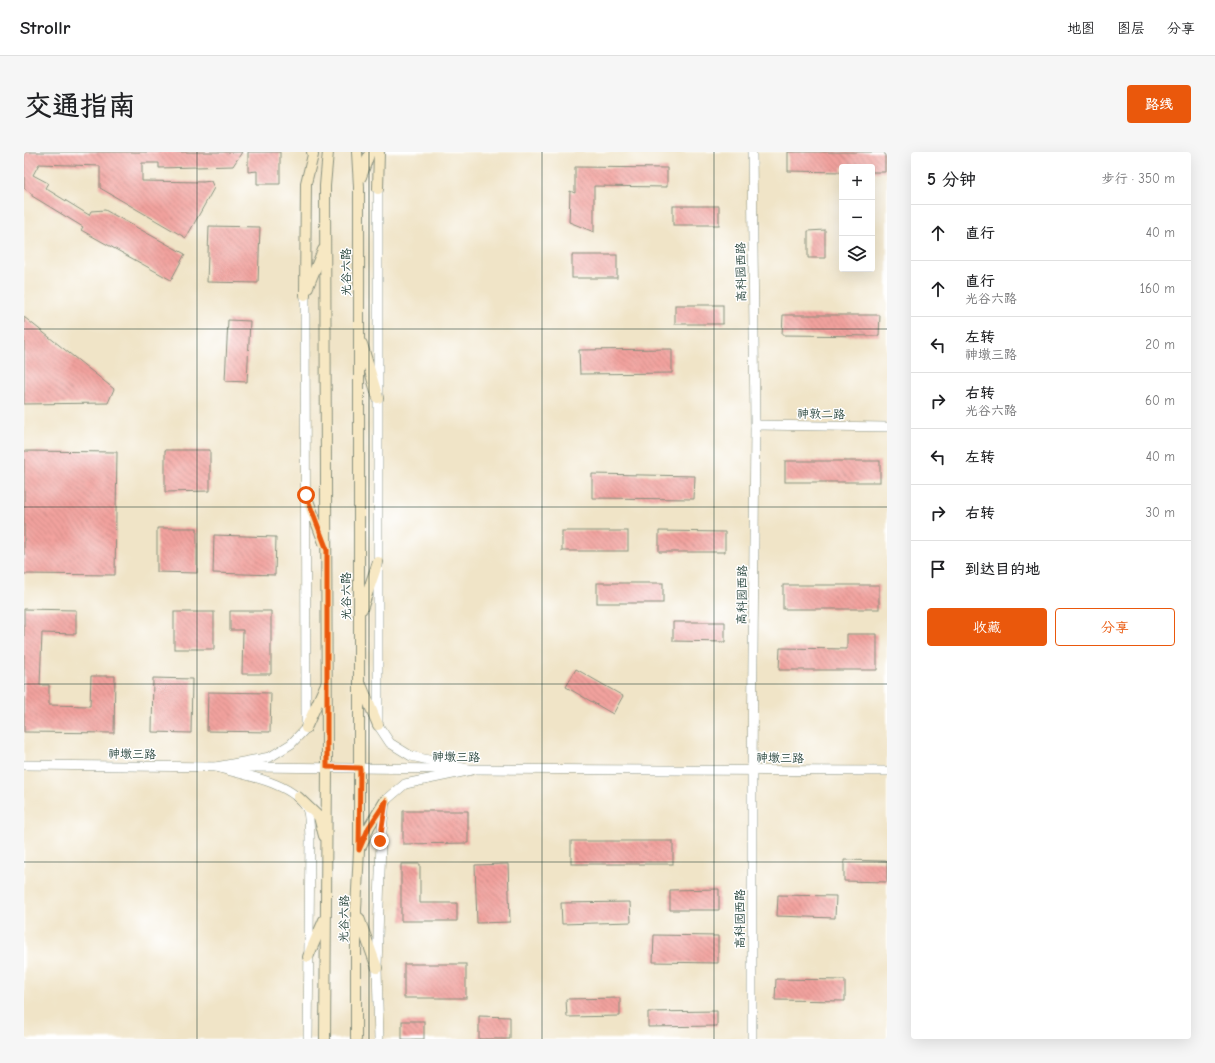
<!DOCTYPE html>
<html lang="zh">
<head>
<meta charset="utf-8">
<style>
	body { margin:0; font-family:"Comic Neue","LXGW WenKai TC",sans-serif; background:#f6f6f6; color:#202124 }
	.controls { position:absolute; right:12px; top:12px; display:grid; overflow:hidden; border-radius:4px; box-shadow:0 4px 16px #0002 }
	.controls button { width:36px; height:36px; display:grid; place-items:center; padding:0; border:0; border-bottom:1px solid #e0e0e0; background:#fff; color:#202124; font:20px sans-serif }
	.stop { position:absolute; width:12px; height:12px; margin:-9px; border:3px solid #ea580c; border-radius:50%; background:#fff }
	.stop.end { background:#ea580c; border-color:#fff; box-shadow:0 1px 4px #0008 }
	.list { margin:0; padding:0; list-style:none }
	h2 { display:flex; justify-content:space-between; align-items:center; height:52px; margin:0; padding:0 16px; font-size:17px }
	h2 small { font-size:13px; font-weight:400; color:#757577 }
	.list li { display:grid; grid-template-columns:26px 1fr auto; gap:12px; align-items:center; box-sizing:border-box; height:56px; padding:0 16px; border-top:1px solid #e0e0e0 }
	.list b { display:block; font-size:15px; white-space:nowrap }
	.list p { margin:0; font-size:13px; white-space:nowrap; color:#757577 }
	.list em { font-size:13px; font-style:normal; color:#757577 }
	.actions { display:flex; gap:8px; padding:12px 16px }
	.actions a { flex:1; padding:9px 0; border:1px solid #ea580c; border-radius:4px; text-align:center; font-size:14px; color:#ea580c }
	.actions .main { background:#ea580c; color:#fff }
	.icon { flex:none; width:22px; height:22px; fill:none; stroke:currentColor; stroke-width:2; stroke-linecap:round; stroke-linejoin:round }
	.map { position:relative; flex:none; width:863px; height:887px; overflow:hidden; border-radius:4px }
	header { display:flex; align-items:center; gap:24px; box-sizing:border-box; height:56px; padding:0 20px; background:#fff; border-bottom:1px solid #e0e0e0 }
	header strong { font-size:19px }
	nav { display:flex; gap:22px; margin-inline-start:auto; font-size:14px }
	.intro { display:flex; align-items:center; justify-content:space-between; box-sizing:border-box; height:96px; padding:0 24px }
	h1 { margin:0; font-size:28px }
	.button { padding:10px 18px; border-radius:4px; background:#ea580c; color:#fff; font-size:14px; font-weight:700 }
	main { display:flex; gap:24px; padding:0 24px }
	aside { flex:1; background:#fff; border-radius:4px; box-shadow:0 4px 16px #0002 }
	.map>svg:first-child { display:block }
	.building { fill:url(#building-back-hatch) }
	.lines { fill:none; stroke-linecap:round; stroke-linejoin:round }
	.tertiary-casing { stroke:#88907e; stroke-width:10 }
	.secondary-casing { stroke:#88907e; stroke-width:12 }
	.tertiary { stroke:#fff; stroke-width:9 }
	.secondary { stroke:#f7e8c3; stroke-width:10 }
	.route { stroke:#ea580c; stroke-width:5 }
	.grid { fill:none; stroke:#1f3d34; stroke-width:1; stroke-opacity:0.55 }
	.labels { text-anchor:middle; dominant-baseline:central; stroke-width:3; stroke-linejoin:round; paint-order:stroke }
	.street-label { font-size:12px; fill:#1f3d34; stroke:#fff }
</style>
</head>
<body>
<header>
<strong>Strollr</strong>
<nav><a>地图</a><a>图层</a><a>分享</a></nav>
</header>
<div class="intro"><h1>交通指南</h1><a class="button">路线</a></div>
<main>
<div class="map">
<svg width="863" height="887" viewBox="0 0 863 887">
	<defs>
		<pattern id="building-back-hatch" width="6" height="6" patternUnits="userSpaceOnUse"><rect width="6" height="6" fill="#f2a29e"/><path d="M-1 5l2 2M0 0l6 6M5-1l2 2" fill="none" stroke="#c38582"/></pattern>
	</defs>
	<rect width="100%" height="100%" fill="#fff"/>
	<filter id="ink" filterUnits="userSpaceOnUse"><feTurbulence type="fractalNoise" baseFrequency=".025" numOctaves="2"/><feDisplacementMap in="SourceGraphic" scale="8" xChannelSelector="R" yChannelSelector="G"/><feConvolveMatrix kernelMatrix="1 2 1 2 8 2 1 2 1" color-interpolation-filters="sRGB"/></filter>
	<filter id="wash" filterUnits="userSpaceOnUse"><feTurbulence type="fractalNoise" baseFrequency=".012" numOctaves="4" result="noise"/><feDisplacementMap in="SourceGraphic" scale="16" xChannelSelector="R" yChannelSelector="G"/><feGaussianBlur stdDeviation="0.9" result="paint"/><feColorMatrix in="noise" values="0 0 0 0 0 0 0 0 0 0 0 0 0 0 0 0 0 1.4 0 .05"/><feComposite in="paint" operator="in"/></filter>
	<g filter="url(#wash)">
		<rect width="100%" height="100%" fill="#f0e4c7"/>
		<g id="blocks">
			<g class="building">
				<polygon points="0,0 218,0 209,14 135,16 135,11 118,11 118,29 179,30 187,29 190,36 162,86 76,36 76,14 15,12 9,23 24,31 21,36 65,63 67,59 81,58 161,102 147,128 57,78 59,75 8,44 8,42 0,36"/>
				<polygon points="224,0 256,0 256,32 233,32 233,19 224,20"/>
				<polygon points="764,0 861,0 861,20 848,20 848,15 818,15 818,20 764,19"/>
				<polygon points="551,15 643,16 643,35 570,34 570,80 545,70 546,39 551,41"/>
				<rect x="649" y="54" width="46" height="19"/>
				<polygon points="185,74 236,75 234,131 183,130"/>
				<polygon points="801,78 801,106 784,106 784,79"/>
				<rect x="548" y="103" width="45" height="23"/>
				<rect x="651" y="153" width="48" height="19"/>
				<polygon points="759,163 856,163 855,184 758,183"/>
				<polygon points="0,165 90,237 84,251 0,252"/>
				<polygon points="204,168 226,169 223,230 201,229"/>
				<polygon points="648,197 648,221 556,222 555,198"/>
				<polygon points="141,298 186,298 186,339 141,340"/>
				<polygon points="0,299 93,300 91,423 0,422"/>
				<rect x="761" y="309" width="95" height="21"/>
				<polygon points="568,322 671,324 670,347 568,346"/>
				<polygon points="133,376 173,376 173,421 133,420"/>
				<rect x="538" y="379" width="66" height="20"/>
				<polygon points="635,379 701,380 701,400 635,400"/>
				<polygon points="190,383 252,385 251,423 189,421"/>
				<rect x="573" y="431" width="66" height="20"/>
				<rect x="759" y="433" width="96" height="24"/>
				<polygon points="0,457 52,458 52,482 18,481 16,533 25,533 25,553 66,554 67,524 91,524 90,581 0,580"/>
				<polygon points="206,459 247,459 247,522 218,522 219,478 206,478"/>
				<rect x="150" y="460" width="40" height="37"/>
				<polygon points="649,470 701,470 701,490 649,489"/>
				<polygon points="823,482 853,482 853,518 755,518 756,496 823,497"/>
				<polygon points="552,517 599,544 589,562 542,535"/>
				<polygon points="129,526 168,527 167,581 128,580"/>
				<polygon points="184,540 247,541 246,580 183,579"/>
				<polygon points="379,659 444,659 444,691 379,692"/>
				<rect x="547" y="689" width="102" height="23"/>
				<polygon points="820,708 863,709 863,730 820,729"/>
				<polygon points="377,712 396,712 396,751 433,751 433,769 377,769"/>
				<polygon points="484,712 486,770 453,771 451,713"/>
				<polygon points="695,737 695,758 646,758 646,738"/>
				<polygon points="754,743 812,744 811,766 753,764"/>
				<polygon points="606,750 607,770 538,772 537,751"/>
				<polygon points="630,783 694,784 694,811 629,810"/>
				<rect x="380" y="812" width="62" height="34"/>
				<polygon points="752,827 821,828 821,849 751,848"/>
				<polygon points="596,846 596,864 543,865 542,847"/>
				<polygon points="693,859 693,874 624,875 624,860"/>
				<polygon points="455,864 486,865 486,887 455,887"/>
				<rect x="378" y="869" width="22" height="18"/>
			</g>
		</g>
	</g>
	<g filter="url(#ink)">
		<use href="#blocks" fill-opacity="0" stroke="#88907e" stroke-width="1"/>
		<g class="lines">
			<defs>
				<g id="tertiary">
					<polyline points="728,0 731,273 728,618 728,887"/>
					<polyline points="354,37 354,573 366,591 387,604 448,618 381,632 361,649 357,689 353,816 355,887"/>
					<path d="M281 143 282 576 267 592 246 605 192 615C219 623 269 630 283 657 286 663 285 676 286 684L284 887"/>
					<polyline points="731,273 863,275"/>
					<polyline points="0,613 199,615"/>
					<polyline points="213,615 429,617"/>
					<polyline points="443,617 863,619"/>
				</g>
				<g id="secondary">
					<polyline points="337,25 346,0"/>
					<polyline points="354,37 355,0"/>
					<polyline points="283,137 299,98"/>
					<polyline points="281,143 282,31 289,3 288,0"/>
					<polyline points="338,192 354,246"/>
					<polyline points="282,343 300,391"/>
					<polyline points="338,457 354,410"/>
					<polyline points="338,535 354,573"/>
					<polyline points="282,576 301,534"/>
					<polyline points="274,645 295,665 300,684"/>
					<polyline points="338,693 345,675 361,649"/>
					<polyline points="335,766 353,816"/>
					<polyline points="284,805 300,768"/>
					<polyline points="301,887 303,615 301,34 304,0"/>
					<polyline points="332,887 332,758 335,698 335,35 333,0"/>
				</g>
			</defs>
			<use href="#tertiary" class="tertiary-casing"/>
			<use href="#secondary" class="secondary-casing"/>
			<use href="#tertiary" class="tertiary"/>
			<use href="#secondary" class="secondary"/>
		</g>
	</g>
	<g class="lines" filter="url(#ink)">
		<polyline class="route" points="282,343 303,398 303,615 336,616 335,698 345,675 362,649 356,689"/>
	</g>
	<path class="grid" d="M173 0V887M345 0V887M518 0V887M690 0V887M0 177H863M0 355H863M0 532H863M0 710H863"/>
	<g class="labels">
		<g class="street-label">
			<text transform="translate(322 120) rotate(-90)">光谷六路</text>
			<text transform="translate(717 120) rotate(-91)">高科园西路</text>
			<text transform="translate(797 262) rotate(1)">神敦二路</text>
			<text transform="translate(718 443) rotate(-89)">高科园西路</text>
			<text transform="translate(322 444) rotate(-90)">光谷六路</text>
			<text transform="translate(108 602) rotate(1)">神墩三路</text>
			<text transform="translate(432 605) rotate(1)">神墩三路</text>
			<text transform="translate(756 606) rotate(1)">神墩三路</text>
			<text transform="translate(320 767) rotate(-89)">光谷六路</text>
			<text transform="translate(716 767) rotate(-90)">高科园西路</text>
		</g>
	</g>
</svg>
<div class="controls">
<button>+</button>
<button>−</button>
<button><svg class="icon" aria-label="layers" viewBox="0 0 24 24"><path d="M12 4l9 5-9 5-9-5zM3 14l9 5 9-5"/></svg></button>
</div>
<div class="stop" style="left:282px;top:343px"></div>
<div class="stop end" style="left:356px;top:689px"></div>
</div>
<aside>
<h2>5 分钟<small>步行 · 350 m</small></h2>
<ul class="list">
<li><svg class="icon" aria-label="ahead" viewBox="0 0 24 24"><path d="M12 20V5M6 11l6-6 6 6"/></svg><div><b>直行</b></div><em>40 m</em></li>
<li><svg class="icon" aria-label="ahead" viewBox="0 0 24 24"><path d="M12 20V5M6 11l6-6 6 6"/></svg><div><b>直行</b><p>光谷六路</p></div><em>160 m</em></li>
<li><svg class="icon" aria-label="left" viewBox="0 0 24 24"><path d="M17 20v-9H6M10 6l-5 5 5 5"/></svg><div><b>左转</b><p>神墩三路</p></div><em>20 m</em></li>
<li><svg class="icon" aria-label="right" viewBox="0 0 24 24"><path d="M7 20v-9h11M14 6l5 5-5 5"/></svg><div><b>右转</b><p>光谷六路</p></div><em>60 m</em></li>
<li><svg class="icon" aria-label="left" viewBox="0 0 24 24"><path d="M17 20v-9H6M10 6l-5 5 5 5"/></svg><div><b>左转</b></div><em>40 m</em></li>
<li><svg class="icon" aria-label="right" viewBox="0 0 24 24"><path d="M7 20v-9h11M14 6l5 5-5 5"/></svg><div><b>右转</b></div><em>30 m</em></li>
<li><svg class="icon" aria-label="arrive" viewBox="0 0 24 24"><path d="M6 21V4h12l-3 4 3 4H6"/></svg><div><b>到达目的地</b></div></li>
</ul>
<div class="actions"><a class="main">收藏</a><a>分享</a></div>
</aside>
</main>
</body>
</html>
